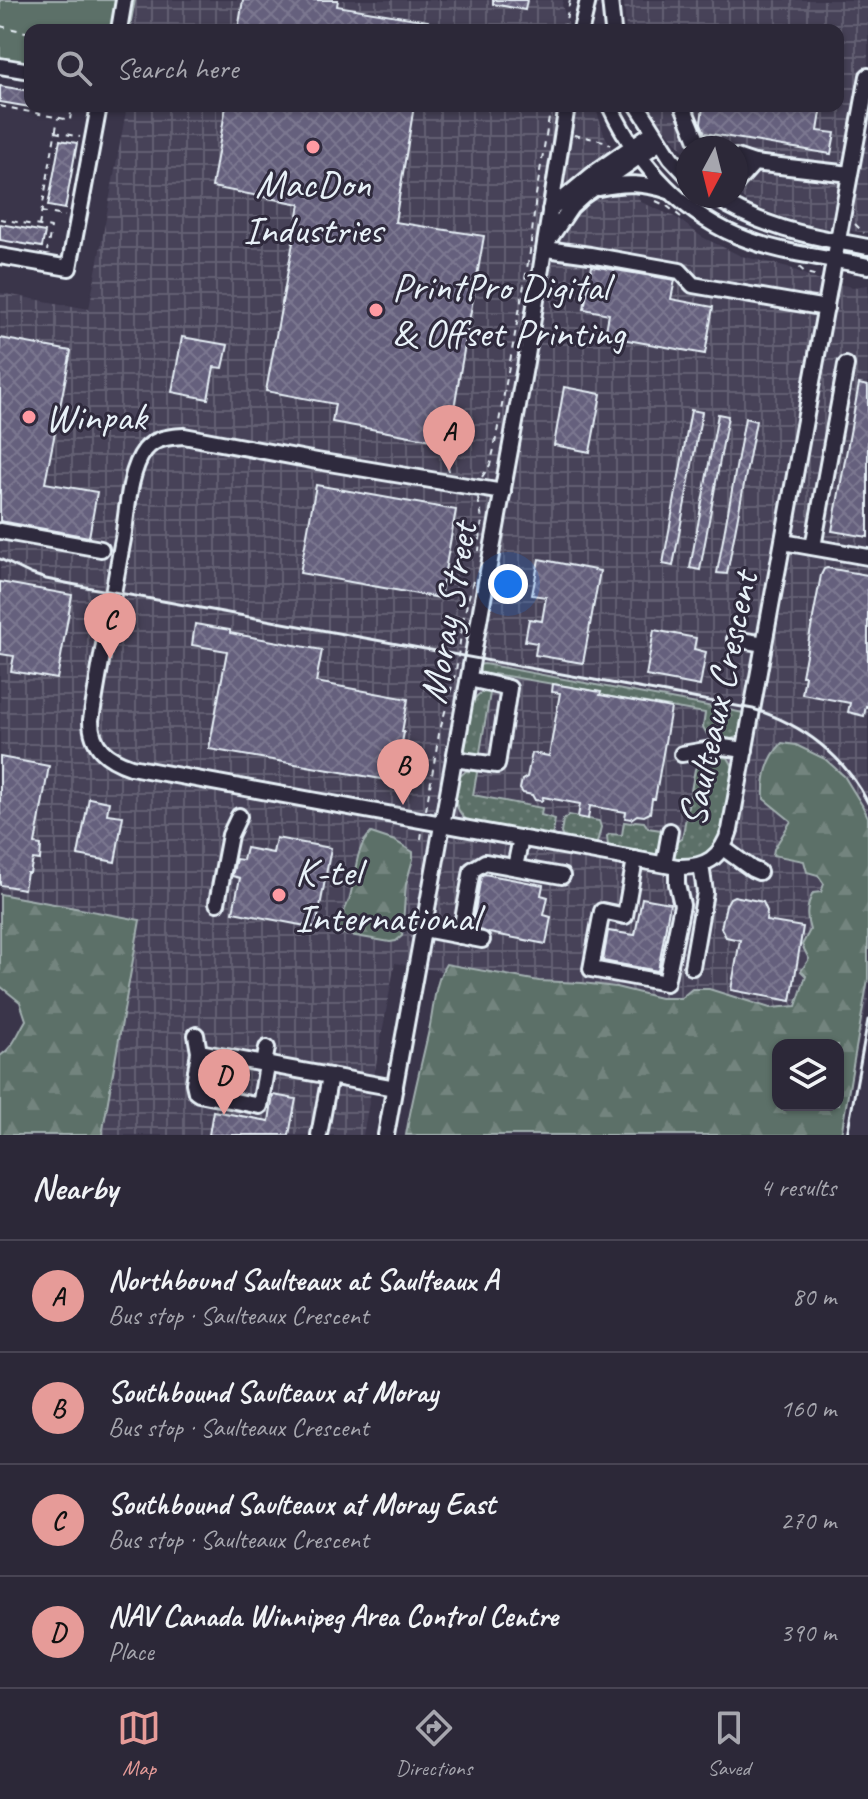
<!DOCTYPE html>
<html lang="en">
<head>
<meta charset="utf-8">
<style>
	body { margin:0; font-family:Caveat,sans-serif; background:#383443; color:#f1f3f6 }
	.controls { position:absolute; right:24px; bottom:24px; display:grid; overflow:hidden; border-radius:16px; box-shadow:0 2px 6px #0004 }
	.controls button { width:72px; height:72px; display:grid; place-items:center; padding:0; border:0; border-bottom:2px solid #484453; background:#2c2838; color:#f1f3f6; font:40px sans-serif }
	.compass { position:absolute; left:676px; top:136px; width:72px; height:72px; border-radius:50%; background:#2c2838; box-shadow:0 2px 6px #0004; rotate:187deg }
	.you { position:absolute; left:508px; top:584px; width:28px; height:28px; margin:-20px; border:6px solid #fff; border-radius:50%; background:#1a73e8; box-shadow:0 0 0 12px #1a73e833 }
	.badge { display:grid; place-items:center; width:52px; height:52px; border-radius:50%; background:#e69b98; color:#111; font-size:26px; font-weight:700 }
	.pin { position:absolute; translate:-50% -66px; filter:drop-shadow(0 2px 4px #0008) }
	.pin::after { content:''; position:absolute; top:42px; width:28px; height:24px; background:inherit; clip-path:polygon(0 0,100% 0,50% 100%) }
	.list { margin:0; padding:0; list-style:none }
	h2 { display:flex; justify-content:space-between; align-items:center; height:104px; margin:0; padding:0 32px; font-size:34px }
	h2 small { font-size:26px; font-weight:400; color:#a6a6ae }
	.list li { display:grid; grid-template-columns:52px 1fr auto; gap:24px; align-items:center; box-sizing:border-box; height:112px; padding:0 32px; border-top:2px solid #484453 }
	.list b { display:block; font-size:30px; white-space:nowrap }
	.list p { margin:0; font-size:26px; white-space:nowrap; color:#a6a6ae }
	.list em { font-size:26px; font-style:normal; color:#a6a6ae }
	.icon { flex:none; width:44px; height:44px; fill:none; stroke:currentColor; stroke-width:2; stroke-linecap:round; stroke-linejoin:round }
	.map { position:relative; flex:none; width:868px; height:1135px; overflow:hidden }
	.search { position:absolute; background:#2c2838; box-shadow:0 2px 6px #0004; left:24px; right:24px; top:24px; height:88px; display:flex; align-items:center; gap:20px; box-sizing:border-box; padding:0 28px; border-radius:16px; color:#a6a6ae; font-size:30px }
	.sheet { height:552px; background:#2c2838 }
	nav { display:flex; justify-content:space-around; align-items:center; box-sizing:border-box; height:112px; border-top:2px solid #484453; background:#2c2838; font-size:22px; color:#a6a6ae }
	nav a { display:grid; justify-items:center; gap:4px }
	nav .on { color:#e69b98 }
	.map>svg:first-child { display:block }
	.industrial { fill:url(#industrial-grid) }
	.grass { fill:url(#grass-dots); stroke:#a2b0b0; stroke-width:2 }
	.forest { fill:url(#forest-firs); stroke:#a2b0b0; stroke-width:2; fill-rule:evenodd }
	.green { fill:#5c6f67; stroke:#a2b0b0; stroke-width:2 }
	.building { fill:url(#building-cross-hatch); stroke:#e8f1f8; stroke-width:2 }
	.lines { fill:none; stroke-linecap:round; stroke-linejoin:round }
	.minor-casing { stroke:#e8f1f8; stroke-width:20 }
	.path { stroke:#e8f1f8; stroke-width:2; stroke-dasharray:6 6; stroke-linecap:butt }
	.minor { stroke:#2f2a3d; stroke-width:14 }
	.rail { stroke:#e8f1f8; stroke-width:3 }
	.poi-dot { fill:#ff9aa2; stroke:#2f2a3d; stroke-width:3 }
	.labels { text-anchor:middle; dominant-baseline:central; stroke-width:6; stroke-linejoin:round; paint-order:stroke }
	.poi-label { font-size:40px; fill:#e8f1f8; stroke:#2f2a3d; text-anchor:start }
	.street-label { font-size:40px; fill:#e8f1f8; stroke:#2f2a3d }
</style>
</head>
<body>
<div class="map">
<svg width="868" height="1135" viewBox="0 0 868 1135">
	<defs>
		<pattern id="industrial-grid" width="8" height="8" patternUnits="userSpaceOnUse" patternTransform="scale(2)"><rect width="8" height="8" fill="#474259"/><path d="M0 4h8M4 0v8" fill="none" stroke="#625e72"/></pattern>
		<pattern id="grass-dots" width="8" height="8" patternUnits="userSpaceOnUse" patternTransform="scale(2)"><rect width="8" height="8" fill="#5c6f67"/><path d="M2 2h.1M6 6h.1" fill="none" stroke="#73847e" stroke-width="1.8" stroke-linecap="round"/></pattern>
		<pattern id="forest-firs" width="22" height="20" patternUnits="userSpaceOnUse" patternTransform="scale(2)"><rect width="22" height="20" fill="#5c6f67"/><path d="M5 1l3.5 6h-7zM16 11l3.5 6h-7z" fill="#73847e"/></pattern>
		<pattern id="building-cross-hatch" width="8" height="8" patternUnits="userSpaceOnUse" patternTransform="scale(2)"><rect width="8" height="8" fill="#65607d"/><path d="M0 0l8 8M0 8l8-8" fill="none" stroke="#7b7790"/></pattern>
	</defs>
	<rect width="100%" height="100%" fill="#3a354a"/>
	<filter id="ink" filterUnits="userSpaceOnUse"><feTurbulence type="fractalNoise" baseFrequency=".0125" numOctaves="2"/><feDisplacementMap in="SourceGraphic" scale="16" xChannelSelector="R" yChannelSelector="G"/><feConvolveMatrix kernelMatrix="1 2 1 2 8 2 1 2 1" color-interpolation-filters="sRGB"/></filter>
	<g filter="url(#ink)">
		<g class="industrial">
			<polygon points="135,0 563,0 562,5 570,30 140,30 140,28 130,26"/>
			<polygon points="624,0 868,0 868,233 806,225 753,206 736,194 736,148 688,148 688,156 646,106 838,106 838,30 626,30"/>
			<polygon points="127,106 595,106 604,134 641,202 677,218 702,237 741,256 788,267 817,280 853,287 868,285 868,999 858,1046 395,963 363,1135 102,1135 140,920 0,894 0,293 89,309"/>
		</g>
		<g class="grass">
			<path d="M484 664 734 711 743 713 740 733 737 737 731 739 707 734 703 727 705 713 600 695V692L494 674 492 679C485 677 478 673 479 665Z"/>
			<path d="M482 692 490 693 479 758C471 756 464 754 464 744 467 726 466 701 482 692Z"/>
			<path d="M712 755 728 758 733 766C731 781 728 796 725 812 719 844 714 860 677 860L671 855 673 843 682 839 695 769Z"/>
			<path d="M466 771H476L477 773 473 795 542 808 541 815 555 819 553 833 548 837 469 822C453 810 448 784 466 771Z"/>
			<polygon points="569,815 599,821 601,827 597,843 594,845 564,840 561,833 563,820"/>
			<polygon points="635,821 644,822 648,828 661,830 663,834 657,854 650,856 612,849 608,846 607,836 610,834 622,835 624,822 631,823"/>
		</g>
		<g class="forest">
			<path d="M782 743 796 745 825 759 844 776 862 805 868 817V979L841 1135H406C412 1099 421 1066 429 1030 434 1008 434 983 446 964L539 981 582 983 616 987 660 998H681L692 989H709L770 1008 796 1006 806 976 801 971 809 959 802 945 810 930C806 917 806 906 813 893L821 892 824 884 818 875 807 872 804 861 773 855 774 849 791 821 764 799C763 777 767 759 782 743ZM838 1045V1105H778V1045Z"/>
			<path d="M371 833 395 841 413 852V859L406 884 402 936 396 941 390 942 339 933 338 930C340 919 345 910 349 900 356 879 354 848 371 833Z"/>
			<path d="M0 894 140 920 102 1135H0V1056C14 1047 18 1033 26 1020L20 1002 0 986Z"/>
		</g>
		<polygon class="green" points="0,0 135,0 130,26 120,24 119,30 30,30 30,71 0,66"/>
		<g class="building">
			<polygon points="243,0 338,0 337,6 428,21 427,30 238,30"/>
			<polygon points="493,0 527,0 525,10 493,4"/>
			<polygon points="0,86 30,91 30,107 0,102"/>
			<polygon points="226,106 414,106 395,222 484,236 451,425 452,425 449,443 332,422 335,404 266,391 300,204 212,187"/>
			<polygon points="703,106 822,106 818,131 835,133 831,154 705,133 701,123"/>
			<polygon points="60,140 77,143 65,209 48,206"/>
			<polygon points="0,224 45,232 42,247 0,240"/>
			<polygon points="592,266 675,280 671,299 713,307 705,354 605,336 609,314 584,309"/>
			<polygon points="182,337 228,345 223,368 214,367 208,399 172,392"/>
			<polygon points="0,338 71,351 45,483 97,492 89,537 0,521"/>
			<polygon points="859,384 868,386 868,537 832,531"/>
			<polygon points="564,387 601,394 590,452 554,445"/>
			<polygon points="691,410 702,412 673,566 663,564"/>
			<polygon points="718,414 728,416 700,570 690,568"/>
			<polygon points="745,418 756,421 727,574 717,573"/>
			<polygon points="316,485 456,510 440,598 300,573"/>
			<polygon points="539,559 600,571 583,663 535,655 537,643 525,641 529,619 542,621 546,597 532,595"/>
			<polygon points="827,568 868,575 868,707 866,706 864,716 848,712 850,703 802,694 805,676 802,676 821,575 824,569"/>
			<polygon points="0,582 72,595 57,679 11,671 14,656 0,654"/>
			<polygon points="195,624 230,630 230,633 322,650 316,682 408,699 402,732 404,732 401,749 399,749 393,781 209,749 227,651 192,645"/>
			<polygon points="654,630 696,638 694,649 706,652 700,686 646,676"/>
			<polygon points="553,684 601,692 600,695 671,708 655,799 652,799 650,813 644,816 637,815 631,819 625,818 626,812 590,806 588,819 578,817 580,804 543,797 542,801 535,800 532,795 523,793 520,789 522,780 527,777 532,753 549,756 560,693 552,692"/>
			<polygon points="0,757 49,766 35,844 41,845 40,860 33,859 30,873 27,873 24,889 0,885"/>
			<polygon points="89,798 109,802 107,814 123,816 115,862 78,855"/>
			<polygon points="276,838 331,848 316,928 233,912 240,878 232,876 236,859 243,860 246,848 273,853"/>
			<polygon points="484,874 543,885 541,895 548,897 544,915 551,917 546,944 489,933 472,928 481,876"/>
			<polygon points="734,896 763,902 767,911 766,921 803,927 791,1001 731,990 740,940 726,937 721,928 726,905 730,898"/>
			<polygon points="642,898 670,903 658,971 603,961 608,931 635,935"/>
			<polygon points="273,1095 296,1099 289,1135 209,1135 213,1111 269,1121"/>
		</g>
		<g class="lines">
			<defs>
				<g id="minor">
					<polyline points="610,0 613,30"/>
					<polyline points="119,30 124,0"/>
					<polyline points="581,30 588,0"/>
					<polyline points="0,66 30,71"/>
					<path d="M610 106C637 164 686 218 748 240 786 254 828 258 868 266"/>
					<polyline points="638,106 671,158 688,176"/>
					<polyline points="683,106 697,140 709,148"/>
					<polyline points="736,157 754,163"/>
					<polyline points="736,183 754,163 850,174"/>
					<path d="M599 188C625 182 645 183 669 191"/>
					<path d="M713 196C765 229 809 236 868 247"/>
					<polyline points="550,210 597,171 653,132"/>
					<polyline points="550,238 571,207 583,196 660,142"/>
					<polyline points="546,249 590,255 680,271 693,285 826,308"/>
					<polyline points="0,256 69,268 99,106"/>
					<path d="M503 492 317 461 184 436C168 437 155 438 145 450 129 470 127 513 123 539 112 599 101 660 91 720 91 747 107 759 131 767L677 867C706 868 721 858 730 830L868 76"/>
					<polyline points="0,531 101,549"/>
					<polyline points="783,542 868,557"/>
					<polyline points="813,547 846,365"/>
					<polyline points="735,639 764,644"/>
					<polyline points="682,754 723,747 745,750"/>
					<polyline points="454,759 497,765 509,688 469,679"/>
					<polyline points="723,848 752,869 759,872"/>
					<polyline points="635,859 625,916 602,911 591,969 666,983 682,905 677,884 677,867"/>
					<polyline points="664,864 670,831"/>
					<polyline points="515,867 521,838"/>
					<polyline points="217,903 230,835 239,816"/>
					<polyline points="424,929 482,940"/>
					<polyline points="460,936 472,870 485,862 562,876"/>
					<polyline points="692,967 705,892 701,865"/>
					<polyline points="196,1035 199,1052 194,1083 196,1092 199,1094 260,1106 267,1065"/>
					<polyline points="199,1052 395,1088"/>
					<polyline points="264,1064 267,1048"/>
					<polyline points="319,1135 330,1076"/>
					<polyline points="386,1135 527,356 567,106"/>
				</g>
			</defs>
			<use href="#minor" class="minor-casing"/>
			<g class="path">
				<polyline points="0,26 30,33"/>
				<polyline points="564,30 570,0"/>
				<polyline points="0,106 70,120 72,106"/>
				<polyline points="55,132 80,137"/>
				<polyline points="574,135 604,141 610,145"/>
				<polyline points="656,201 667,206 681,217"/>
				<polyline points="41,212 65,216"/>
				<polyline points="0,219 51,228 47,251"/>
				<polyline points="855,224 864,233"/>
				<polyline points="39,226 58,118"/>
				<polyline points="799,267 806,273 818,276"/>
				<path d="M449 471C445 456 451 444 454 430"/>
				<polyline points="482,477 490,465 494,449 530,252 536,195 551,106"/>
				<polyline points="478,499 482,519 479,551"/>
				<polyline points="426,810 439,734 456,671 463,620 473,581"/>
				<polyline points="421,839 422,832"/>
			</g>
			<use href="#minor" class="minor"/>
			<g class="rail">
				<path d="M0 559 31 574 46 579 86 587 753 709C802 724 845 756 868 803"/>
				<polyline points="847,1135 868,1020"/>
			</g>
		</g>
	</g>
	<g class="poi-dot">
		<circle cx="313" cy="147" r="8"/>
		<circle cx="376" cy="310" r="8"/>
		<circle cx="29" cy="417" r="8"/>
		<circle cx="279" cy="895" r="8"/>
	</g>
	<g class="labels">
		<g class="poi-label">
			<text x="313" y="184" text-anchor="middle">MacDon<tspan x="313" dy="46">Industries</tspan></text>
			<text x="392" y="287">PrintPro Digital<tspan x="392" dy="46">&amp; Offset Printing</tspan></text>
			<text x="45" y="417">Winpak</text>
			<text x="295" y="872">K-tel<tspan x="295" dy="46">International</tspan></text>
		</g>
		<g class="street-label">
			<text transform="translate(448 613) rotate(-80)">Moray Street</text>
			<text transform="translate(718 699) rotate(-78)">Saulteaux Crescent</text>
		</g>
	</g>
</svg>
<div class="controls">
<button><svg class="icon" aria-label="layers" viewBox="0 0 24 24"><path d="M12 4l9 5-9 5-9-5zM3 14l9 5 9-5"/></svg></button>
</div>
<svg class="compass" viewBox="-18 -18 36 36"><path d="M0-13l5 13h-10z" fill="#e53935"/><path d="M0 13l5-13h-10z" fill="#a6a6ae"/></svg>
<div class="you"></div>
<div class="pin badge" style="left:449px;top:471px">A</div>
<div class="pin badge" style="left:403px;top:805px">B</div>
<div class="pin badge" style="left:110px;top:659px">C</div>
<div class="pin badge" style="left:224px;top:1115px">D</div>
<div class="search"><svg class="icon" aria-label="search" viewBox="0 0 24 24"><circle cx="10" cy="10" r="6"/><path d="M15 15l6 6"/></svg>Search here</div>
</div>
<section class="sheet">
<h2>Nearby<small>4 results</small></h2>
<ul class="list">
<li><span class="badge">A</span><div><b>Northbound Saulteaux at Saulteaux A</b><p>Bus stop · Saulteaux Crescent</p></div><em>80 m</em></li>
<li><span class="badge">B</span><div><b>Southbound Saulteaux at Moray</b><p>Bus stop · Saulteaux Crescent</p></div><em>160 m</em></li>
<li><span class="badge">C</span><div><b>Southbound Saulteaux at Moray East</b><p>Bus stop · Saulteaux Crescent</p></div><em>270 m</em></li>
<li><span class="badge">D</span><div><b>NAV Canada Winnipeg Area Control Centre</b><p>Place</p></div><em>390 m</em></li>
</ul>
</section>
<nav>
<a class="on"><svg class="icon" aria-label="map" viewBox="0 0 24 24"><path d="M3 6l6-2 6 2 6-2v14l-6 2-6-2-6 2zM9 4v14M15 6v14"/></svg>Map</a>
<a><svg class="icon" aria-label="directions" viewBox="0 0 24 24"><path d="M12 3l9 9-9 9-9-9zM9 14v-3h6M13 9l2 2-2 2"/></svg>Directions</a>
<a><svg class="icon" aria-label="saved" viewBox="0 0 24 24"><path d="M7 4h10v16l-5-4-5 4z"/></svg>Saved</a>
</nav>
</body>
</html>
